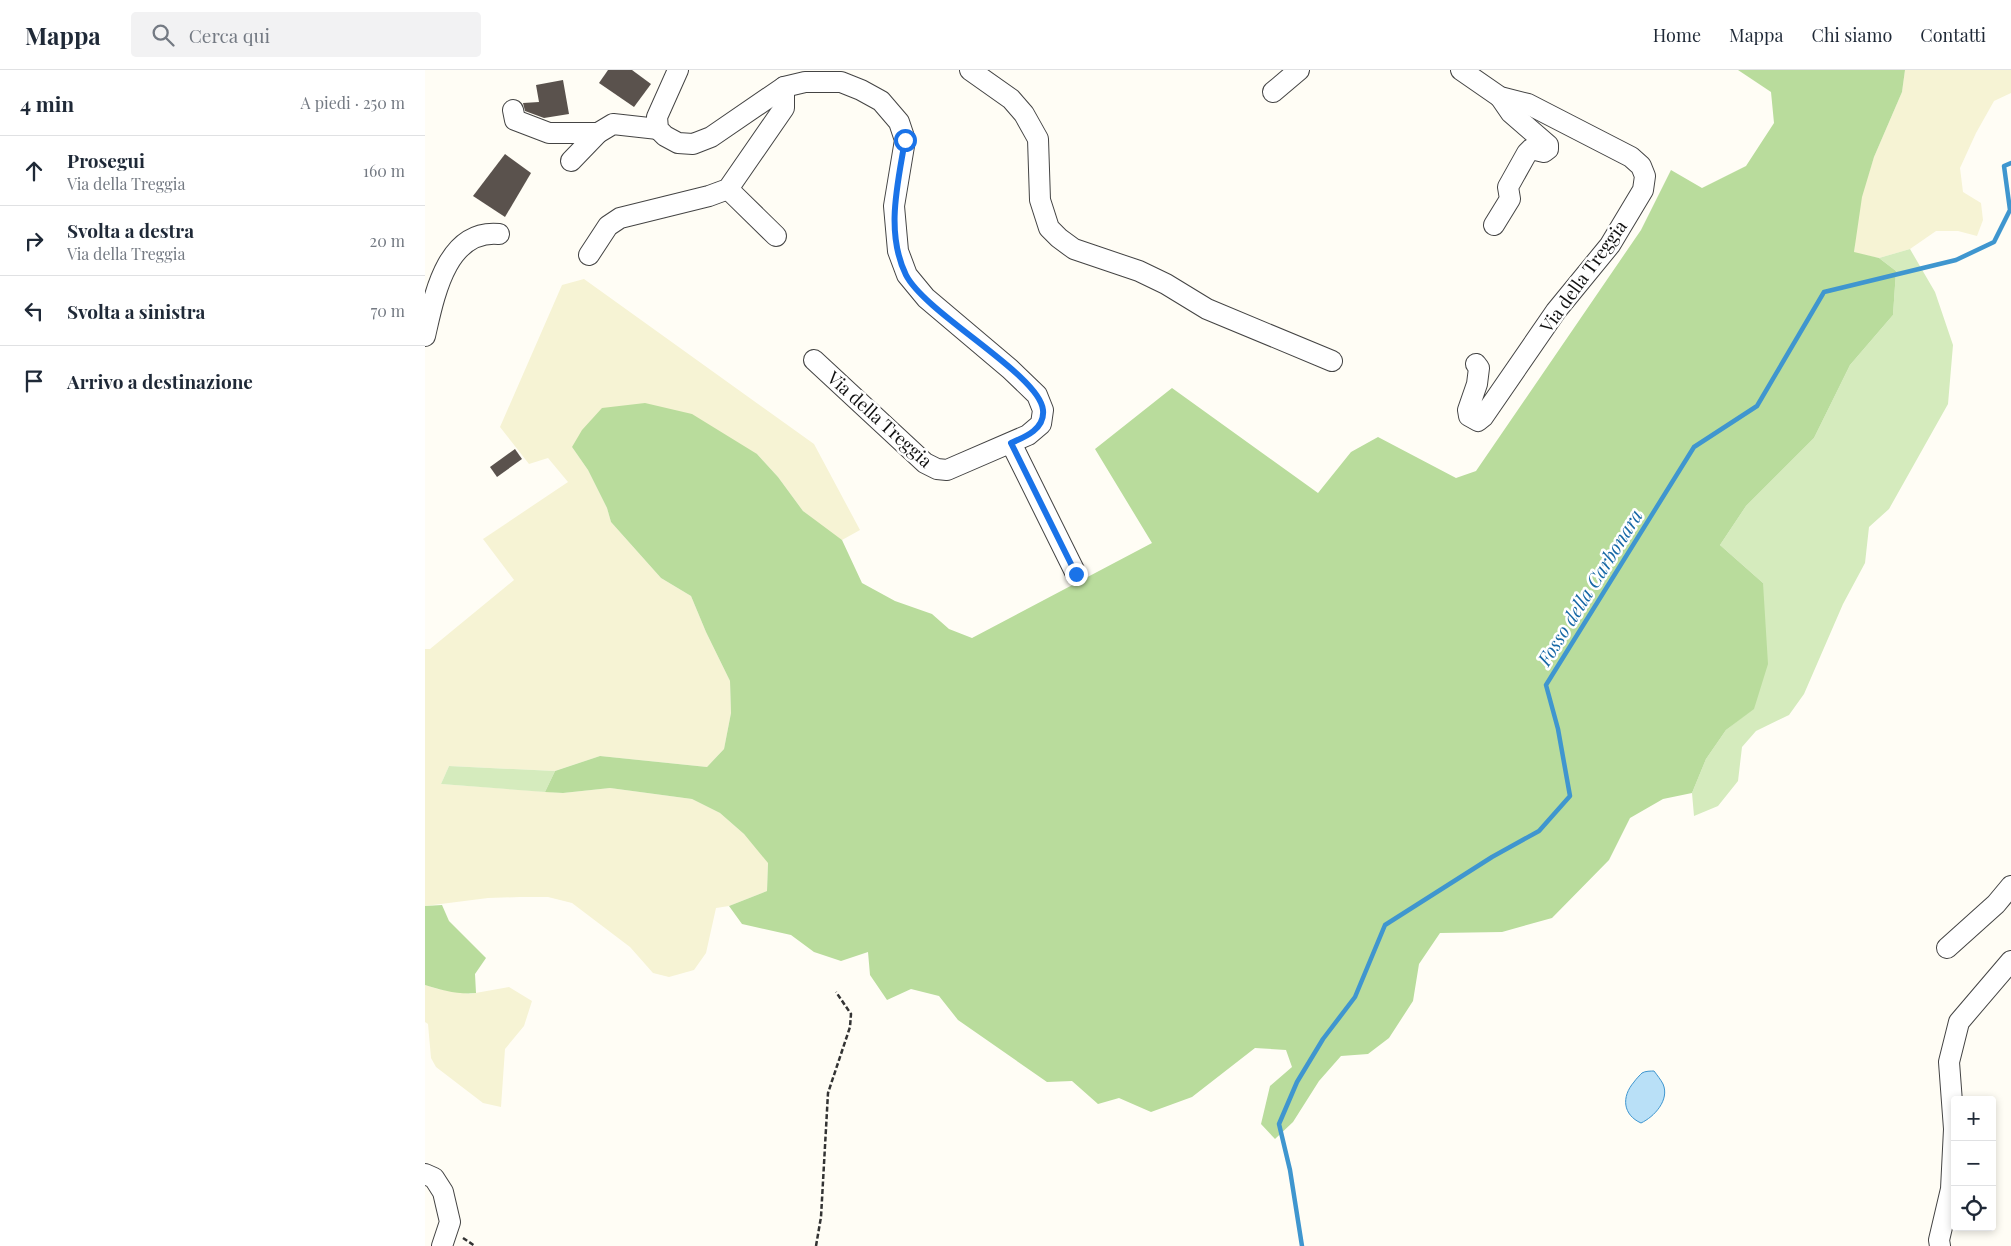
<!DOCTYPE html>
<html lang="it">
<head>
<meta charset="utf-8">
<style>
	body { margin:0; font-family:"Playfair Display",serif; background:#f2f2f3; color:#1f2937 }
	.controls { position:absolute; right:15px; bottom:15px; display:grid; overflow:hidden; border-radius:5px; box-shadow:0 2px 8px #0003 }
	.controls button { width:45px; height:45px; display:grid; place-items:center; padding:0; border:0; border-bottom:1px solid #e0e1e3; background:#fff; color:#1f2937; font:25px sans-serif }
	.stop { position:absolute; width:15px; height:15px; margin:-11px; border:4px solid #1a73e8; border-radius:50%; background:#fff }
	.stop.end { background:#1a73e8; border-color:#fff; box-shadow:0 1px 5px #0008 }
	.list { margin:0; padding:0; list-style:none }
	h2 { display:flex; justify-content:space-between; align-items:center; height:65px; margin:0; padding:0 20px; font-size:21px }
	h2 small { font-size:16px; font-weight:400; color:#747a83 }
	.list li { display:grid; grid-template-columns:32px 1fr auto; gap:15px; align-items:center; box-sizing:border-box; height:70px; padding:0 20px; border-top:1px solid #e0e1e3 }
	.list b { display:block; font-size:19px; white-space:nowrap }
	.list p { margin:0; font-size:16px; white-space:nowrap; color:#747a83 }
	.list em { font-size:16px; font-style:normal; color:#747a83 }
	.icon { flex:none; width:28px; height:28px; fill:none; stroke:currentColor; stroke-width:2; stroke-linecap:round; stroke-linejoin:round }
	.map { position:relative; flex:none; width:1586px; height:1176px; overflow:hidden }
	header { display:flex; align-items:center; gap:30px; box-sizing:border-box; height:70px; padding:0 25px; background:#fff; border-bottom:1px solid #e0e1e3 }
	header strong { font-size:24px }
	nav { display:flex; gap:28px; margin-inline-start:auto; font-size:18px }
	.search { width:350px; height:45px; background:#f2f2f3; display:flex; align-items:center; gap:12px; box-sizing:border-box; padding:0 18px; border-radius:5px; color:#747a83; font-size:19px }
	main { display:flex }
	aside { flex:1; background:#fff }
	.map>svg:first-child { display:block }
	.farmland { fill:#f6f3d4 }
	.green { fill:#d5ebbd }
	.forest { fill:#b9dc9c }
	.water { fill:#b9e0f7; stroke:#3f96cf }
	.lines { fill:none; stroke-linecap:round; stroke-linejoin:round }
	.stream { stroke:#3f96cf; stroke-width:4.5 }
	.building { fill:#5a524d }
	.minor-casing { stroke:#444; stroke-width:22 }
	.path { stroke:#333; stroke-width:2.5; stroke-dasharray:5 2.5; stroke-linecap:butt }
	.minor { stroke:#fff; stroke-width:20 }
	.route { stroke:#1a73e8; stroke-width:6 }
	.labels { text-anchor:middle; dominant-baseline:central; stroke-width:5; stroke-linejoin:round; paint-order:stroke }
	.street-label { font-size:18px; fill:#111; stroke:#fff }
	.water-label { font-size:19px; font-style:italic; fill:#1768a6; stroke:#fff }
</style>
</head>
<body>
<header>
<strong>Mappa</strong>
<div class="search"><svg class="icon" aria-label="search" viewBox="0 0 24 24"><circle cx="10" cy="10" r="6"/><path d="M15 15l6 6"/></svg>Cerca qui</div>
<nav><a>Home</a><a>Mappa</a><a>Chi siamo</a><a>Contatti</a></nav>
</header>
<main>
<aside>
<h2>4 min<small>A piedi · 250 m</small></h2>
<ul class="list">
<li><svg class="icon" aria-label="ahead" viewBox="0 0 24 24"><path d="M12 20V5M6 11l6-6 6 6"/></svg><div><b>Prosegui</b><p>Via della Treggia</p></div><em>160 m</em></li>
<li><svg class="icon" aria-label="right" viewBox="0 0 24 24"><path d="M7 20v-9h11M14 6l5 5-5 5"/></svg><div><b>Svolta a destra</b><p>Via della Treggia</p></div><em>20 m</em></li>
<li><svg class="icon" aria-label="left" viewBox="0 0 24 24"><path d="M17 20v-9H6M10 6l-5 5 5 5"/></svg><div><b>Svolta a sinistra</b></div><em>70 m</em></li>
<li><svg class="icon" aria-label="arrive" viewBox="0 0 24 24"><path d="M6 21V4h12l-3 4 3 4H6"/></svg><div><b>Arrivo a destinazione</b></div></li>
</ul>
</aside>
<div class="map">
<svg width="1586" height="1176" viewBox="0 0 1586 1176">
	<rect width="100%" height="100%" fill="#fffdf5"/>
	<g class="farmland">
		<polygon points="1480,0 1586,0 1586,23 1569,31 1551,63 1535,98 1538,122 1556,133 1558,150 1552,166 1533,161 1511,161 1485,179 1454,188 1429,183 1430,169 1436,127 1449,87 1477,22"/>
		<polygon points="159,209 389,374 435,460 417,470 404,462 378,441 353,407 332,384 147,377 163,400 182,438 186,452 236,508 266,526 281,562 305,611 306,643 299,679 282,697 175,686 130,701 24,696 16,714 138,723 185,718 267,729 295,743 319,764 343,792 342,821 304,836 291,838 281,883 269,900 244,907 228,903 205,877 147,833 123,827 95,827 63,828 0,836 0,579 5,579 89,510 58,469 143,412 123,388 104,394 75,357 137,215"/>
		<polygon points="0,915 13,919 45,924 84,917 107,931 99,956 80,979 76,1037 58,1033 11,997 6,988 3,954 0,952"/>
	</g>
	<g class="green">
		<polygon points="1485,179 1510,222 1528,275 1523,334 1464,439 1444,457 1440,493 1418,534 1379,624 1364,645 1331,661 1317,677 1313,711 1293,736 1269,746 1267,723 1281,689 1301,660 1329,638 1338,513 1295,475 1321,436 1389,368 1425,295 1468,245 1471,201 1454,188"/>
		<polygon points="24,696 130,701 120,722 16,714"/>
	</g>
	<g class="forest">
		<polygon points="1313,0 1480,0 1477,22 1449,87 1437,127 1429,182 1454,188 1471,201 1468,245 1425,295 1389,368 1321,436 1295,475 1338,513 1343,594 1329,639 1301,660 1281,689 1267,723 1238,729 1205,748 1184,790 1127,848 1077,862 1015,863 994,894 988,931 964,968 943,984 916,986 894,1011 868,1052 850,1069 836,1054 845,1016 867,997 861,980 830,978 767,1027 726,1042 694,1028 673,1034 647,1011 622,1012 533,950 514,926 486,919 462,930 445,905 443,882 416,891 389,882 366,865 317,854 304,836 342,821 343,793 319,764 295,743 267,729 185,718 138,723 120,722 130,701 175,686 282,697 299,679 306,643 305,611 281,562 266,526 236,508 186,452 182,438 163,400 147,377 157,360 177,338 220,333 267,344 332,384 353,407 378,441 417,470 437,513 470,531 507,544 524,559 547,568 727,473 670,379 747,318 893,423 926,382 953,367 1031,408 1051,401 1216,160 1246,100 1277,118 1321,96 1349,53 1346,22"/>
		<path d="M17 835 24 851 61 888 50 904 51 923C35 925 15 920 0 915V836Z"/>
	</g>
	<path class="water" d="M1229 1001C1232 1005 1236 1010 1238 1014 1245 1030 1229 1047 1216 1053 1198 1045 1196 1027 1209 1012 1211 1009 1215 1005 1217 1003 1220 1001 1226 1001 1229 1001Z"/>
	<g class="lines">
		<polyline class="stream" points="877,1176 865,1100 854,1054 872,1012 898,969 930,927 960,855 1067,787 1114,761 1145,726 1133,659 1121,615 1269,377 1332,336 1399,222 1531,190 1569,172 1585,140 1579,96 1586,93"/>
	</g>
	<g class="building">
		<polygon points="183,0 207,0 226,14 209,37 174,13"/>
		<polygon points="138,10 144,44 119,48 100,41 98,33 114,32 111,15"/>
		<polygon points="80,84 106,103 80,147 48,126"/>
		<polygon points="90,379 97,389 72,407 65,397"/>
	</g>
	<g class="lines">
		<defs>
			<g id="minor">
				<polyline points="253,0 232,47 233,59 240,66 253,73 268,74 286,67 359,17 380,12 416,12 436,20 456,31 474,52 480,70 469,136 473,181 482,205 501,228 585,299 612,325 618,340 616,354 603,365 522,400 512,399 500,393 389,290"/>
				<polyline points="545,0 586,29 599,44 613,69 615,130 624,158 634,168 649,179 714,201 741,214 782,239 907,291"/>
				<polyline points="1036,0 1075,27 1103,34 1206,87 1216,96 1220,106 1218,120 1185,175 1131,241 1058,347 1053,351 1044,346 1043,340 1052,314 1054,298 1051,294"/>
				<polyline points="848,22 874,0"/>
				<polyline points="88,40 90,50 124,63 173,63"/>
				<polyline points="146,91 173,63 188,54 233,59"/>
				<polyline points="303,119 351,166"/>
				<polyline points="1069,155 1085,129 1083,117 1102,83 1106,79 1119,82 1123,79 1123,75 1086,43 1075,27"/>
				<polyline points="164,185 183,156 195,148 284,126 303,119 359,38 359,17"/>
				<path d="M0 266C9 227 21 159 74 164"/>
				<polyline points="586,373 651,504"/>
				<polyline points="1522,878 1571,834 1586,816"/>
				<polyline points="0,1104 9,1108 18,1122 25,1152 17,1176"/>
				<polyline points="1515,1176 1514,1170 1526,1119 1529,1059 1524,992 1534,952 1586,891"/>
			</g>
		</defs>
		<use href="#minor" class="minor-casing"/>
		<g class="path">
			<polyline points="38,1168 50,1176"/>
			<polyline points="391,1176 396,1147 403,1023 425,957 426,944 411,922"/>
		</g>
		<use href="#minor" class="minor"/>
	</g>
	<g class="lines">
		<path class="route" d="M480 70C473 113 460 162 481 205 501 244 615 305 618 340 620 359 600 367 586 373L651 504"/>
	</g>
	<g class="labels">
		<g class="street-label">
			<text transform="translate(1158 206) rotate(-54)">Via della Treggia</text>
			<text transform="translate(455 349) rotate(42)">Via della Treggia</text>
		</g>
		<g class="water-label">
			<text transform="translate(1164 517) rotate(-58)">Fosso della Carbonara</text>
		</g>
	</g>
</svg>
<div class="controls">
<button>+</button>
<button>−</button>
<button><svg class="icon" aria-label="locate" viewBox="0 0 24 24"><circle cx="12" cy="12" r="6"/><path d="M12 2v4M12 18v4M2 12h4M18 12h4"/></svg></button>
</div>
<div class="stop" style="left:480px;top:70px"></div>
<div class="stop end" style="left:651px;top:504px"></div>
</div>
</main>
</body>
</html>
